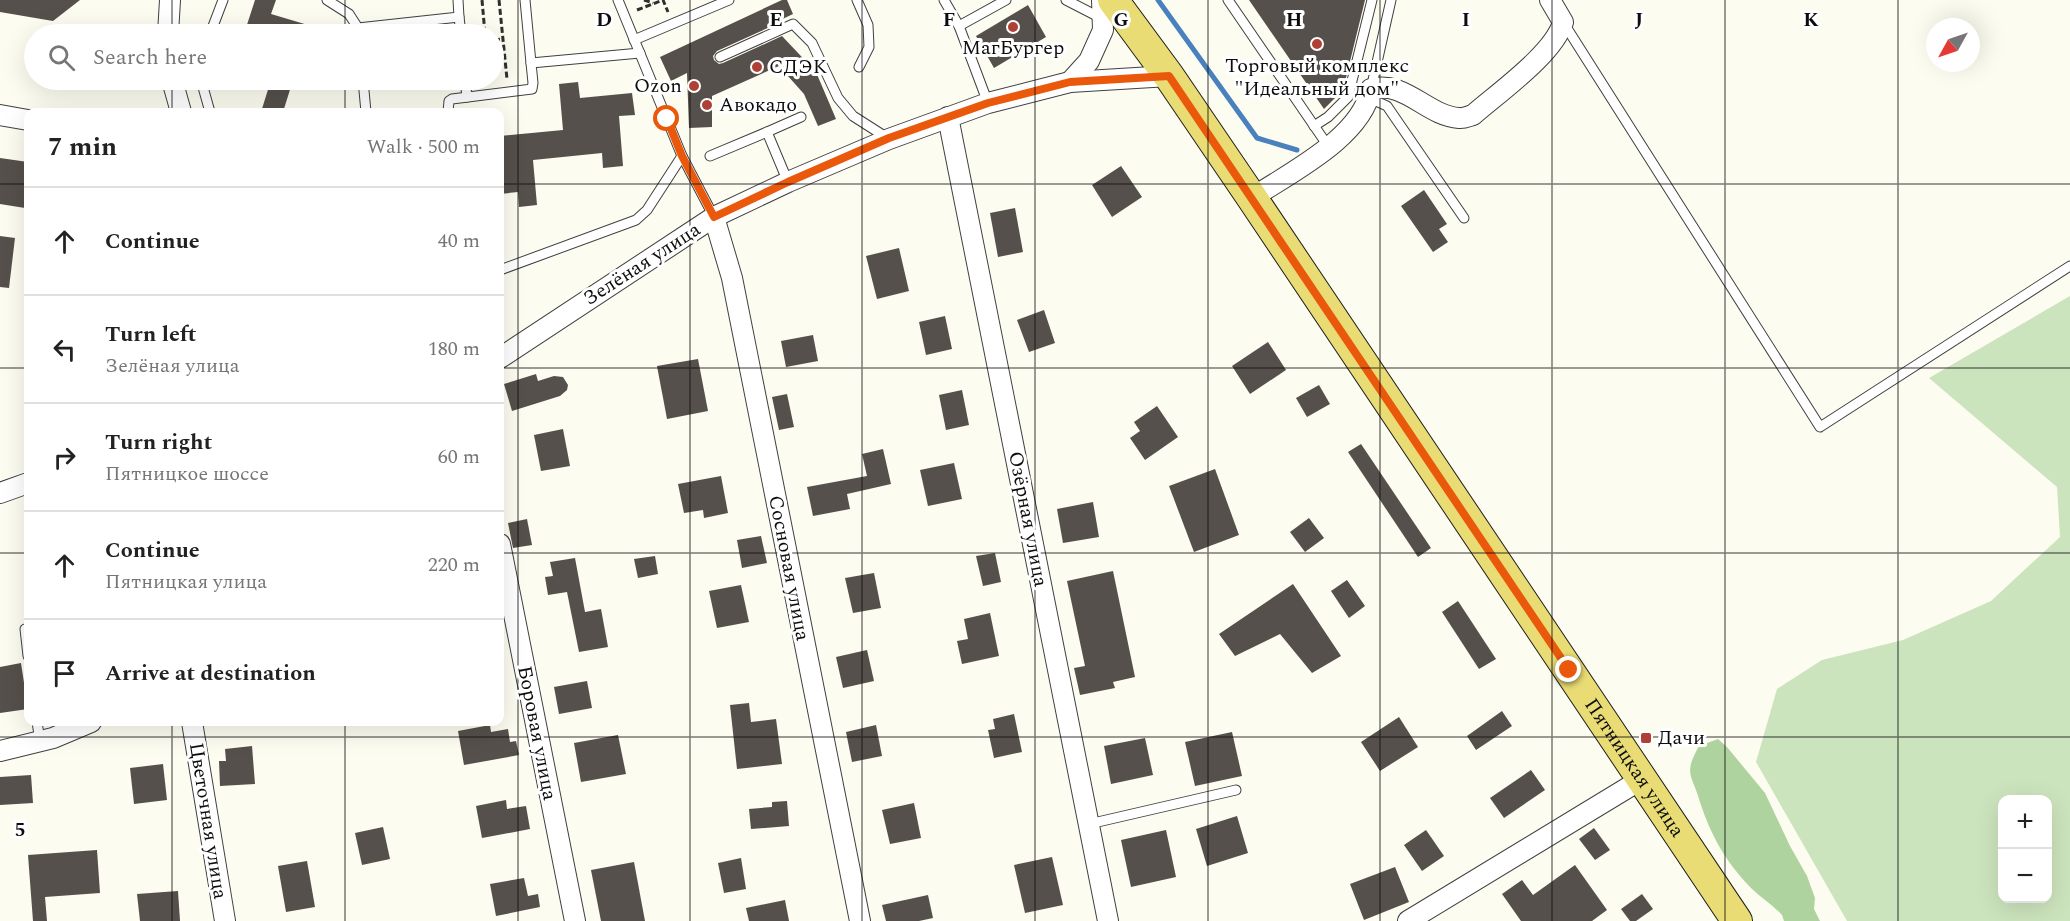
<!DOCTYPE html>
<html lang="en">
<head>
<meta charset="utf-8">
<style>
	body { margin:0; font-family:Spectral,serif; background:#f6f6f6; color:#222 }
	.controls { position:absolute; right:18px; bottom:18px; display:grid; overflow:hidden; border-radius:12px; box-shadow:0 6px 24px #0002 }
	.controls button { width:54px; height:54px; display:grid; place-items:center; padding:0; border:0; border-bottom:2px solid #e0e0e0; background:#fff; color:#222; font:30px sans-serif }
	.compass { position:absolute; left:1926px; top:18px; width:54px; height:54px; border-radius:50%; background:#fff; box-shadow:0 6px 24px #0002; rotate:230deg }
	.stop { position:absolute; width:18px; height:18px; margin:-14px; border:4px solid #ea580c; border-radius:50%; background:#fff }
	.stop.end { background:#ea580c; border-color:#fff; box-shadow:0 2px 6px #0008 }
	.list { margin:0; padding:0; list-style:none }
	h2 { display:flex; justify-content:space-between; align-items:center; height:78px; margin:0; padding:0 24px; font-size:26px }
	h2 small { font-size:20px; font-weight:400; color:#767676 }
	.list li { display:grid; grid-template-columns:39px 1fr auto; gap:18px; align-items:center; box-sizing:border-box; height:108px; padding:0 24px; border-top:2px solid #e0e0e0 }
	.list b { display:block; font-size:22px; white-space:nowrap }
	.list p { margin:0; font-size:20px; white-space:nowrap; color:#767676 }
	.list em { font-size:20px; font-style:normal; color:#767676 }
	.icon { flex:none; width:33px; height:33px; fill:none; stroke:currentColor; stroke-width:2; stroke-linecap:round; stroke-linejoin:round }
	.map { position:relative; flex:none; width:2070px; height:921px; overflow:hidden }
	.search { position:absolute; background:#fff; box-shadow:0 6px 24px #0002; left:24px; top:24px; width:480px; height:66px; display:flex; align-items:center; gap:15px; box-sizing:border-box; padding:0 21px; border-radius:33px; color:#767676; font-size:22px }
	.panel { position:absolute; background:#fff; box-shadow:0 6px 24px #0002; left:24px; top:108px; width:480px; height:618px; border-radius:12px }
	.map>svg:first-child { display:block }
	.green { fill:#cce4bd; fill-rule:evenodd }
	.forest { fill:#afd39e }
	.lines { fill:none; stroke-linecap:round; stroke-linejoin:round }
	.stream { stroke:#4980be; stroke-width:5 }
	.building { fill:#55504b }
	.lane-casing { stroke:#404040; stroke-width:11 }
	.street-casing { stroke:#404040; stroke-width:22 }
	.primary-casing { stroke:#1e1e1e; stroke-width:32 }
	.path { stroke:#2f2f2f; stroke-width:3; stroke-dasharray:6 3; stroke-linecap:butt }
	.lane { stroke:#fff; stroke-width:9 }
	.street { stroke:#fff; stroke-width:20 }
	.primary { stroke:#e9dc74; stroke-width:30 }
	.route { stroke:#ea580c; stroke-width:8 }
	.grid { fill:none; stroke:#0d0d0d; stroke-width:1.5; stroke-opacity:0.55 }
	.poi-dot { fill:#ae4035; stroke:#fff; stroke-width:2 }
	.labels { text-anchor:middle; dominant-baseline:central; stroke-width:6; stroke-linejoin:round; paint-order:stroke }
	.poi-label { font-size:20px; fill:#0d0d0d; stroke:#fff; text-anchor:start }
	.street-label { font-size:20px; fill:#0d0d0d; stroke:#fff }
	.grid-label { font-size:20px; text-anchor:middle; font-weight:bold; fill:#0d0d0d; stroke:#fff; stroke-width:6; stroke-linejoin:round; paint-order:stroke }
</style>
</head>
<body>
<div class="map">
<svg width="2070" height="921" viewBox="0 0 2070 921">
	<rect width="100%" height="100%" fill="#fdfcf0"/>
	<path class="green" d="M2070 296V921H1847L1756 762 1777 689 1822 660 1903 640 1991 601 2060 537 2057 487 1929 378ZM2002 800H2048V898H2002Z"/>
	<path class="forest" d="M1718 739 1727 747 1765 793 1790 846 1807 876 1815 898 1814 909 1820 921H1784L1782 915C1773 905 1761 898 1751 888 1726 862 1711 836 1700 802 1692 774 1683 775 1699 746Z"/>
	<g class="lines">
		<polyline class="stream" points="1158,0 1257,138 1297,150"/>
	</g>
	<g class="building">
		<polygon points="0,0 80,0 53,21 0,12"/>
		<polygon points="255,0 276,0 271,14 328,31 328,34 244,34"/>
		<polygon points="782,0 787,0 793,14 770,25 772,26 717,51 713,56 714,60 719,64 723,63 782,36 816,72 836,119 818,126 804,94 779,66 712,96 712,127 689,128 687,73 671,81 660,57"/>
		<polygon points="1249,0 1365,0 1343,90 1324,109"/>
		<polygon points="1028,5 1046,37 994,68 976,36"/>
		<polygon points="271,80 293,80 283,112 261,112"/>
		<polygon points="578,82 580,98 632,93 635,115 619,116 623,166 603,168 602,153 533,160 537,205 519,207 518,192 500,194 500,136 563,130 559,84"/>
		<polygon points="0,158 28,162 28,184 25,208 0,204"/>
		<polygon points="1121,166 1142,197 1112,217 1092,185"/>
		<polygon points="1424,190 1447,224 1439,229 1448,242 1433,252 1401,206"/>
		<polygon points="1015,208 1023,252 998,257 990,213"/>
		<polygon points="0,236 15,238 9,288 0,287"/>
		<polygon points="899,248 909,291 877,299 866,256"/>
		<polygon points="1044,310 1055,343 1029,352 1017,320"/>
		<polygon points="945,316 952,349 926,355 919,322"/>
		<polygon points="813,335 818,361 786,367 781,341"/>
		<polygon points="1268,342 1286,370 1250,394 1232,366"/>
		<polygon points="698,359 708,411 667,419 657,366"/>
		<polygon points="536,374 538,381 554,376 563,377 568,385 567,390 560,396 512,411 504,384"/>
		<polygon points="1319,385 1330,404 1307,417 1296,398"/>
		<polygon points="962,390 969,425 946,430 939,395"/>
		<polygon points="787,394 794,427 779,430 772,397"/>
		<polygon points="1157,406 1178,437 1145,460 1130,438 1140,431 1134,422"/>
		<polygon points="563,429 570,466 541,471 534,435"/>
		<polygon points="1361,444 1431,548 1418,557 1348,452"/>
		<polygon points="883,449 891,484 847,494 850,509 813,516 807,487 867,476 862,454"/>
		<polygon points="954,463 962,499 928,506 920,470"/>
		<polygon points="1215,469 1239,535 1194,552 1169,486"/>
		<polygon points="721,476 728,513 704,518 703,510 684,513 678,484"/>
		<polygon points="1093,502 1099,537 1063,543 1057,509"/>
		<polygon points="1309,518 1324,538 1305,552 1290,532"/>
		<polygon points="527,519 532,545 513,548 508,523"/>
		<polygon points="761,536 767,563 742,568 737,540"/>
		<polygon points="995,553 1001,582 983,586 976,556"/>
		<polygon points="655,556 658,574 638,578 634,559"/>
		<polygon points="575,558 585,612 601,609 608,647 579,652 567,592 548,595 545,577 553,576 550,562"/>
		<polygon points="1113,571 1135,677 1113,682 1115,688 1080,695 1074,668 1085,666 1067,581"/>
		<polygon points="874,573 881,608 853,613 845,578"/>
		<polygon points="1347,580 1365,606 1349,618 1331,591"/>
		<polygon points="1293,584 1341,656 1312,673 1280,634 1235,656 1219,634"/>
		<polygon points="741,585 749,622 717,628 709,591"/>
		<polygon points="1458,601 1496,659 1479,669 1442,612"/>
		<polygon points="990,613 999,656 962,664 957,641 968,639 964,619"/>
		<polygon points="867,650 874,681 843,688 836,657"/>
		<polygon points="21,663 28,709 0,713 0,667"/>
		<polygon points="587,681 592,708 559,714 554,687"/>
		<polygon points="749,703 751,722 776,719 782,764 737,769 730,705"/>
		<polygon points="1502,711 1512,726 1476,750 1467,736"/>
		<polygon points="1014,714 1022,752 994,758 988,730 995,729 993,719"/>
		<polygon points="1399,717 1418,747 1380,771 1361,742"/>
		<polygon points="490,725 491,732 508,729 510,742 516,741 519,755 464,765 458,731"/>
		<polygon points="876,725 882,756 852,762 846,732"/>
		<polygon points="1232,732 1242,776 1195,786 1185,742"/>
		<polygon points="618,735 626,774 581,782 574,743"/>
		<polygon points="1145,738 1153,775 1111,784 1104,746"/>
		<polygon points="252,746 255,784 220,786 219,761 226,761 225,749"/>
		<polygon points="163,764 167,800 134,804 130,768"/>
		<polygon points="1531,770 1545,790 1504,818 1490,798"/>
		<polygon points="31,775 33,803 0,805 0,777"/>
		<polygon points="506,800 507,809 526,806 530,829 482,838 476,806"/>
		<polygon points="787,801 789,826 751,829 749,809 772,807 772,802"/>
		<polygon points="914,803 921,838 890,844 882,810"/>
		<polygon points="1237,816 1248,853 1207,866 1196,829"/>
		<polygon points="383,827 390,859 362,865 355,833"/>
		<polygon points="1594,828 1610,850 1595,860 1579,839"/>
		<polygon points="1166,830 1176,877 1131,887 1121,840"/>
		<polygon points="1426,830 1444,856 1422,871 1404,845"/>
		<polygon points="97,850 100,893 45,897 47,921 33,921 28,855"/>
		<polygon points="1052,857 1063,905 1025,913 1014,865"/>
		<polygon points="741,858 746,889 724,893 718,863"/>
		<polygon points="307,861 315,907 286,912 278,866"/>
		<polygon points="634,862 645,921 601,921 591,870"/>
		<polygon points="1575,865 1607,910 1592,921 1521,921 1502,894 1522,880 1533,895"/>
		<polygon points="1395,867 1409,902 1364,920 1350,884"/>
		<polygon points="524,878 528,896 538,894 540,907 496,916 490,884"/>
		<polygon points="178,891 180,921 140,921 137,894"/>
		<polygon points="1642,894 1653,909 1636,921 1630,921 1621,909"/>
		<polygon points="928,895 933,918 919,921 886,921 882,905"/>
		<polygon points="785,900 789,921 749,921 746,908"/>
	</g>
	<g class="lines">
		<defs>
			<g id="lane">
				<polyline points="327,0 349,14 358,28 459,17 458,0"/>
				<polyline points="525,0 531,63"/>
				<polyline points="618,0 682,156 714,217"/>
				<polyline points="857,0 868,25 869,47 859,67"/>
				<polyline points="944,0 959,26 988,103"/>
				<polyline points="1066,0 1101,18"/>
				<polyline points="1228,0 1328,146"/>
				<polyline points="459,17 461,34"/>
				<polyline points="1563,22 1820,427 2070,266"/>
				<polyline points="959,26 1006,0"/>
				<polyline points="210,34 223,0"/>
				<polyline points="634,40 729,0"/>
				<polyline points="720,57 793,24 812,43 838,98 853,116 889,139"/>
				<polyline points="201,80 210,112"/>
				<polyline points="363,80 366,112"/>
				<polyline points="465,80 467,97"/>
				<polyline points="1371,89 1391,0"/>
				<polyline points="1369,98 1387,106 1464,218"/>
				<polyline points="448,112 449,101 452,99 532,89 533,83 531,63 640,53"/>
				<polyline points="1314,126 1328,117 1348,97 1372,0"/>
				<polyline points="710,156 767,132"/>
				<polyline points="788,182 767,132 801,117"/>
				<polyline points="500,270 636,220 647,210 682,156"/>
				<polyline points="25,629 28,656"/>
				<polyline points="37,722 40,741"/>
				<polyline points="1089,824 1236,790"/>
			</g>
			<g id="street">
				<polyline points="168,34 170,0"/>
				<polyline points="172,80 181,112"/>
				<polyline points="1070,82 1089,61 1103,30 1102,0"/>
				<polyline points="0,115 28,120"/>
				<polyline points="948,117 1108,921"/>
				<path d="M1252 198C1291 172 1361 138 1371 89 1405 80 1427 116 1459 118 1463 119 1469 116 1473 115 1498 93 1555 53 1563 22L1550 0"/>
				<polyline points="714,217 732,278 860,921"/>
				<polyline points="500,358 714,217 788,182 889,139 988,103 1070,82 1169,76"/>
				<polyline points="0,493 28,483"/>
				<polyline points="500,544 575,921"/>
				<polyline points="192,722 225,921"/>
				<polyline points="0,751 53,738 91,722"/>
				<polyline points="1408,921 1642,779"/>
			</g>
			<g id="primary">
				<path id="s1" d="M1113 0 1169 76 1252 198 1737 921"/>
			</g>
		</defs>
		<use href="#lane" class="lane-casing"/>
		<use href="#street" class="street-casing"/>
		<use href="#primary" class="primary-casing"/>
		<g class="path">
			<polyline points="482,0 485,34"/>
			<polyline points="499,0 507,79"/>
			<polyline points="644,0 653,3"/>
			<polyline points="637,10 663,0 668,12"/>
			<polyline points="494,40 503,39"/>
		</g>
		<use href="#lane" class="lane"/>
		<use href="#street" class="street"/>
		<use href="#primary" class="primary"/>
	</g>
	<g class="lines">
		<polyline class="route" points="667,119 682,156 714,217 788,182 889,138 988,103 1070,82 1169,76 1569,670"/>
	</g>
	<path class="grid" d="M172 0V34M345 0V34M518 0V921M690 0V921M862 0V921M1035 0V921M1208 0V921M1380 0V921M1552 0V921M1725 0V921M1898 0V921M172 80V112M345 80V112M0 184H28M500 184H2070M0 368H28M500 368H2070M0 553H28M500 553H2070M172 722V921M345 722V921M0 737H2070"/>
	<g class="poi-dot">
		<circle cx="1013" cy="27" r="6"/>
		<circle cx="1317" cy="44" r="6"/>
		<circle cx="757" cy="67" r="6"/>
		<circle cx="694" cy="86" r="6"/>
		<circle cx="707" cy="105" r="6"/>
		<rect x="1640" y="732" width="12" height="12" rx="3"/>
	</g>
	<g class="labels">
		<g class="poi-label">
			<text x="1013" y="48" text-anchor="middle">МагБургер</text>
			<text x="1317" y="66" text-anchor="middle">Торговый комплекс<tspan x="1317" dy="23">"Идеальный дом"</tspan></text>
			<text x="769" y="67">СДЭК</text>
			<text x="682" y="86" text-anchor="end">Ozon</text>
			<text x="719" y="105">Авокадо</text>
			<text x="1658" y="738">Дачи</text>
		</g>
		<g class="street-label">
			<text transform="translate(642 264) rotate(-33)">Зелёная улица</text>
			<text transform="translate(1028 519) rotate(79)">Озёрная улица</text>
			<text transform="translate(789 568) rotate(79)">Сосновая улица</text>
			<text transform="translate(537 733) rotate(79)">Боровая улица</text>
			<text stroke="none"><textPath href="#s1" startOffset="928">Пятницкая улица</textPath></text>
			<text transform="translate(208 821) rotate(81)">Цветочная улица</text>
		</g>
	</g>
	<g class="grid-label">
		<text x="604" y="26">D</text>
		<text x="776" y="26">E</text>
		<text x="949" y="26">F</text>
		<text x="1121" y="26">G</text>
		<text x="1294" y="26">H</text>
		<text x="1466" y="26">I</text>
		<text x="1639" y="26">J</text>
		<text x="1811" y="26">K</text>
		<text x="20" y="836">5</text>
	</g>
</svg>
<div class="controls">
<button>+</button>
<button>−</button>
</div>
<svg class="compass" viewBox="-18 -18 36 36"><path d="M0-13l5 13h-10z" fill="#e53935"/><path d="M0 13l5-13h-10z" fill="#767676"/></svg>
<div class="stop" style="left:667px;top:119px"></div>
<div class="stop end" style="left:1569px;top:670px"></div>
<div class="search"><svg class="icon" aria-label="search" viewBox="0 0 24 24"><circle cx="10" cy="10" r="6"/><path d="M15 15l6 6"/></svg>Search here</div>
<section class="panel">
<h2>7 min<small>Walk · 500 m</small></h2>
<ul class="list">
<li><svg class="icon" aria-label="ahead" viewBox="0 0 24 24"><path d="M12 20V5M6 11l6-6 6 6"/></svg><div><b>Continue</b></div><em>40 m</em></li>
<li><svg class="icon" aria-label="left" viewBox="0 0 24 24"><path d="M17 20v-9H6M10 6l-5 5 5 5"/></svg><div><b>Turn left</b><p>Зелёная улица</p></div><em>180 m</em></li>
<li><svg class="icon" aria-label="right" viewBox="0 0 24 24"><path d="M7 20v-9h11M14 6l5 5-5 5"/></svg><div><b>Turn right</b><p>Пятницкое шоссе</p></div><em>60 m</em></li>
<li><svg class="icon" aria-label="ahead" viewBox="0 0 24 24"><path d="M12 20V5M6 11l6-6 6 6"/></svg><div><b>Continue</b><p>Пятницкая улица</p></div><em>220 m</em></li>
<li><svg class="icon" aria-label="arrive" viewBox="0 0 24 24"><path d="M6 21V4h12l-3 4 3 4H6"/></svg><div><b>Arrive at destination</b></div></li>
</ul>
</section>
</div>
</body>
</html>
